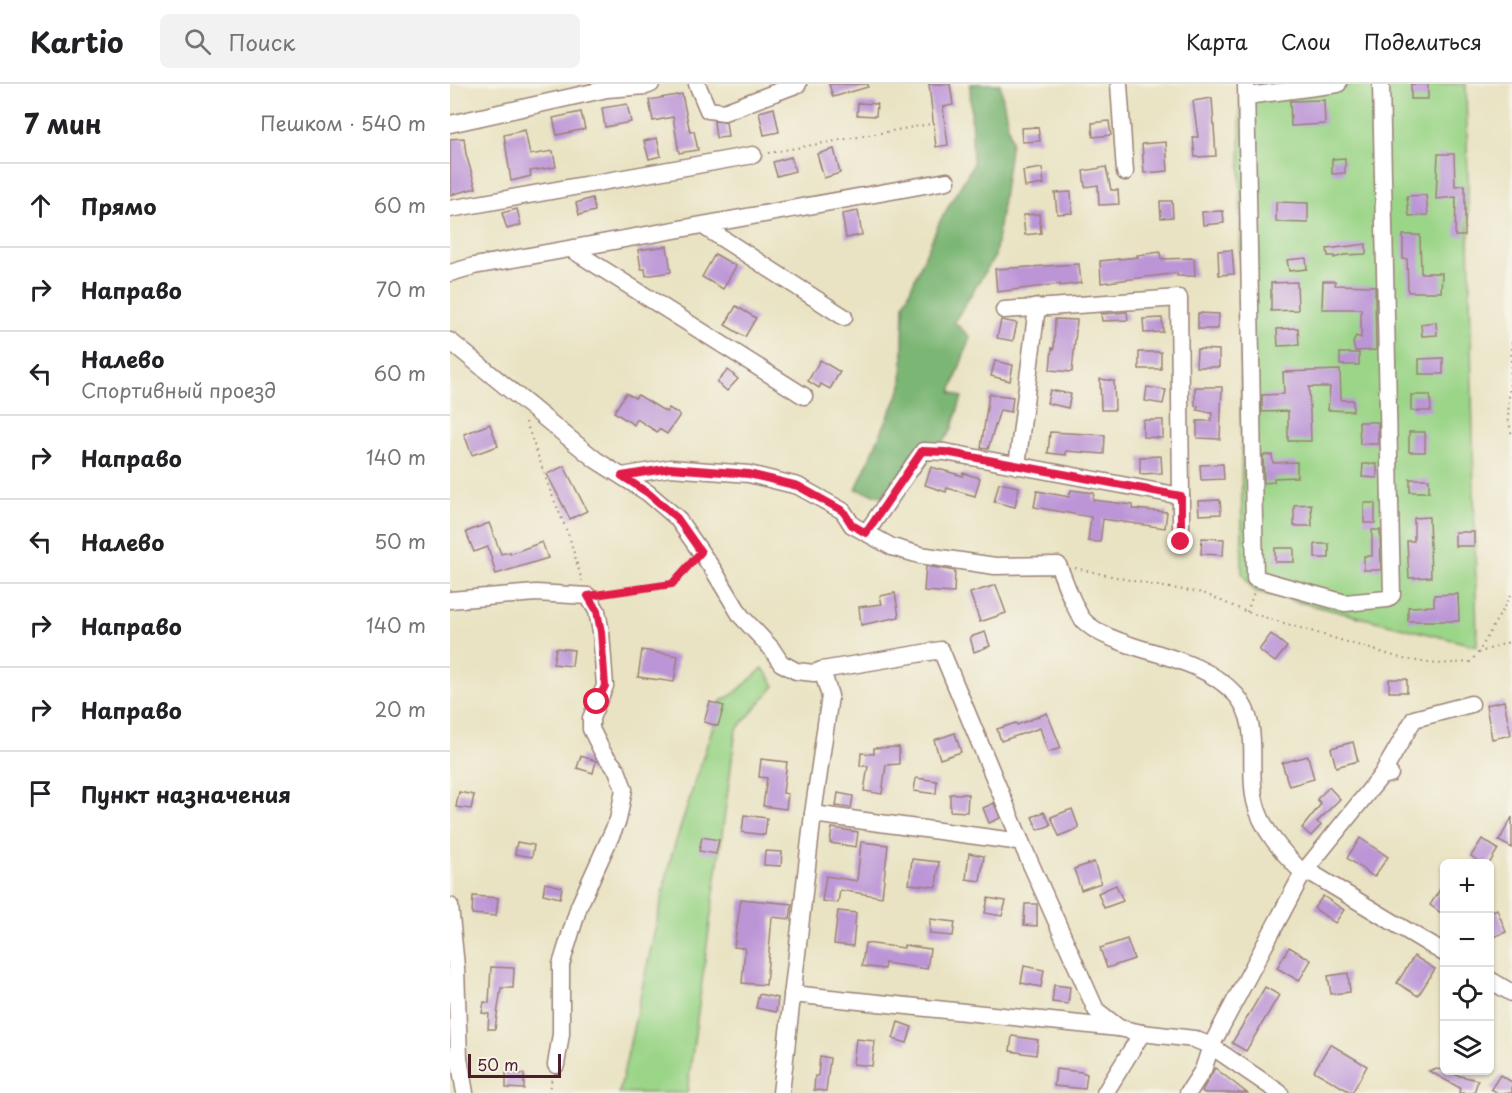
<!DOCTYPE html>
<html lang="ru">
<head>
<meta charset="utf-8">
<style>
	body { margin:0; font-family:"Playpen Sans",sans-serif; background:#f2f2f2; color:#202124 }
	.controls { position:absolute; right:18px; bottom:18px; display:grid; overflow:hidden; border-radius:9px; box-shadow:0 2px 4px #0004 }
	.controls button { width:54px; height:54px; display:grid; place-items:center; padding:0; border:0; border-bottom:2px solid #e0e0e0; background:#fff; color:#202124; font:30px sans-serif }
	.scale { position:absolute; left:18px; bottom:15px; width:93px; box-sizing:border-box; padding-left:6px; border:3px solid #4a1f2b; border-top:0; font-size:16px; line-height:21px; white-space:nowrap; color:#4a1f2b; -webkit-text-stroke:4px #f7f3e8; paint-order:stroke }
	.stop { position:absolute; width:18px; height:18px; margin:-14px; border:4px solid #e11d48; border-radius:50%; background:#fff }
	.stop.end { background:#e11d48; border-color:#fff; box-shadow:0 2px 6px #0008 }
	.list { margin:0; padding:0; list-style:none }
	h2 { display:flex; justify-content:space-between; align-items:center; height:78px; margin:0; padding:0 24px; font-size:26px }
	h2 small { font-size:20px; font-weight:400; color:#757577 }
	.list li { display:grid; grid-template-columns:39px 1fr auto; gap:18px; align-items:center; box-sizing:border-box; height:84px; padding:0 24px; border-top:2px solid #e0e0e0 }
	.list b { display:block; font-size:22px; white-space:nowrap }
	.list p { margin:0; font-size:20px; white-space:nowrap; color:#757577 }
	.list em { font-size:20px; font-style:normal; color:#757577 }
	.icon { flex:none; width:33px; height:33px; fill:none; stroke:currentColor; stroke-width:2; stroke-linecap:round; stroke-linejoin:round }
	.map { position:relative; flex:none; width:1062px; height:1009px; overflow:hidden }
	header { display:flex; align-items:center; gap:36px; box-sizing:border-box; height:84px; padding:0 30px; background:#fff; border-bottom:2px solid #e0e0e0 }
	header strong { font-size:28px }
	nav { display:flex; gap:33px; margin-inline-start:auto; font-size:21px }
	.search { width:420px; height:54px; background:#f2f2f2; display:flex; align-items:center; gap:15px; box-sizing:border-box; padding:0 21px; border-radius:9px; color:#757577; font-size:22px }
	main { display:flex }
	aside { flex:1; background:#fff }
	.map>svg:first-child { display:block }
	.green { fill:#9bd588; stroke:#727a5a; stroke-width:1.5 }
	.forest { fill:#7cb674; stroke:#636a50; stroke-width:1.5 }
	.building { fill:#bc95d7 }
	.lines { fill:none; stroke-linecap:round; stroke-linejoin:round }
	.minor-casing { stroke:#9a8177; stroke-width:19 }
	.path { stroke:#9a8177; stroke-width:2; stroke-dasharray:1.5 4.5; stroke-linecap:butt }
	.minor { stroke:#fff; stroke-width:16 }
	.route { stroke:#e11d48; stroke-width:8 }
</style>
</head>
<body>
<header>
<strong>Kartio</strong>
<div class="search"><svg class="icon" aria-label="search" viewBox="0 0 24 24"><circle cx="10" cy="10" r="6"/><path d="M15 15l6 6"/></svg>Поиск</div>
<nav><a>Карта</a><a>Слои</a><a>Поделиться</a></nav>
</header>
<main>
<aside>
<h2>7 мин<small>Пешком · 540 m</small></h2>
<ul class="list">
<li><svg class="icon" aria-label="ahead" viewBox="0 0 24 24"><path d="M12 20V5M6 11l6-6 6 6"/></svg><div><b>Прямо</b></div><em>60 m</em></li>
<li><svg class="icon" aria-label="right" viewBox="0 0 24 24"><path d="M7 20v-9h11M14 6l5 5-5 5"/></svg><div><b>Направо</b></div><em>70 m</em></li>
<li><svg class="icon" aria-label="left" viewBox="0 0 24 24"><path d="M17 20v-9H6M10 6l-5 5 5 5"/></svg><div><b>Налево</b><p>Спортивный проезд</p></div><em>60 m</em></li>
<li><svg class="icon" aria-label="right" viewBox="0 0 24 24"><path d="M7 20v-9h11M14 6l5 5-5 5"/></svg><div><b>Направо</b></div><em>140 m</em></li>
<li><svg class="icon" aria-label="left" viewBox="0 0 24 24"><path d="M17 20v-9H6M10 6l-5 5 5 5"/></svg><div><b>Налево</b></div><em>50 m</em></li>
<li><svg class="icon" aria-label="right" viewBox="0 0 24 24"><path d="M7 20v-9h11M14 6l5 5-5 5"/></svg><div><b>Направо</b></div><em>140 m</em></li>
<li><svg class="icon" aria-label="right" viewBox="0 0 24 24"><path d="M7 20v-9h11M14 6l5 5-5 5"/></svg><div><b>Направо</b></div><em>20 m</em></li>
<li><svg class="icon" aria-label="arrive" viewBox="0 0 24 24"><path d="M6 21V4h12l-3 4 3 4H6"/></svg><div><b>Пункт назначения</b></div></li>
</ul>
</aside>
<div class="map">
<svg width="1062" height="1009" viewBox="0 0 1062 1009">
	<rect width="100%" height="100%" fill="#f7f3e8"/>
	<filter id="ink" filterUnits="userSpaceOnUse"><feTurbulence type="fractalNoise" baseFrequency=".0167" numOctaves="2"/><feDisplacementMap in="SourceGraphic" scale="12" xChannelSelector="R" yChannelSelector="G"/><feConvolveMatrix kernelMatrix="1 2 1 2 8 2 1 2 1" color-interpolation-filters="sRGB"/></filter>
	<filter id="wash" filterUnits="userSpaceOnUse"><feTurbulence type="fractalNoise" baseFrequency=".008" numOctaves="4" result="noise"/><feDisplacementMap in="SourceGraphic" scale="24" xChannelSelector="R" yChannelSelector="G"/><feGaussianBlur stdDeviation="1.35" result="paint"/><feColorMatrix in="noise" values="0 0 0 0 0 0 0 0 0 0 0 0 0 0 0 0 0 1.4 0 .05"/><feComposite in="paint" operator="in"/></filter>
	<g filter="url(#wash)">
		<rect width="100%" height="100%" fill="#e9e3c3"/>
		<g class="green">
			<polygon points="790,0 1016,0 1027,562 804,507 792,489"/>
			<polygon points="313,584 325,602 286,646 237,1009 169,1009 221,773 271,617 285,609"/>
		</g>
		<polygon class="forest" points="520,0 550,0 561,57 545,172 504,238 520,253 501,308 512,313 501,347 472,386 430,412 406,405 452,302 454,220 490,137 523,81"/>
		<g id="blocks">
			<g class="building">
				<polygon points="379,0 418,0 418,3 383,13"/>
				<polygon points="479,0 500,0 503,21 493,23 498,61 486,63"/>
				<rect x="961" y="0" width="17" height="15"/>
				<polygon points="232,10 240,48 244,47 248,66 229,69 223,33 203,37 199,16"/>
				<polygon points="762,14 766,72 745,73 743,53 748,53 743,17"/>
				<polygon points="874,16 875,40 841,42 840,17"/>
				<polygon points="408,19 427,20 426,32 407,31"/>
				<polygon points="177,20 181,38 155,43 152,24"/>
				<polygon points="324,24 329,48 314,51 309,28"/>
				<polygon points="131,28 135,45 107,51 103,34"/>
				<polygon points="264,37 276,38 278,53 266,54"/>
				<polygon points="659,37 661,51 643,53 642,39"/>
				<polygon points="588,43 590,57 572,58 571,44"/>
				<polygon points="75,46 80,71 103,67 106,83 80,87 81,92 61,97 54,51"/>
				<polygon points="14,54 16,70 26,104 0,111 0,55"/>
				<polygon points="207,54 211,72 199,75 194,57"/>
				<polygon points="716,58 718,87 694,89 692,60"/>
				<polygon points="384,65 390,89 374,94 367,70"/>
				<polygon points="988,70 1004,70 1005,102 1015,101 1015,152 1005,152 1006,113 986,115"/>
				<polygon points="341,73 345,87 327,92 323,78"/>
				<polygon points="895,74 895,89 882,90 882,75"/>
				<polygon points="656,83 661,106 668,106 669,120 649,121 648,101 635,103 633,87"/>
				<polygon points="592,84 594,100 575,103 573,87"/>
				<polygon points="621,108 622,129 607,130 605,109"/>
				<polygon points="976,111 978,131 959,132 957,112"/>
				<polygon points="142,114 145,127 129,131 126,119"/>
				<polygon points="710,117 722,117 723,133 711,134"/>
				<polygon points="826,118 858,119 858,139 826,138"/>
				<polygon points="67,125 71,141 57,145 52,129"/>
				<polygon points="408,127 412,151 396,154 392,130"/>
				<polygon points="773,127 774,139 753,141 752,128"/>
				<polygon points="589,130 591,149 575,151 573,131"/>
				<polygon points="953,151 970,151 971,189 992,189 991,208 958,208 957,175 953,175"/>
				<polygon points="916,160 916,170 894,171 884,174 884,172 878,172 877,165"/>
				<polygon points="217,162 221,188 196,192 195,185 191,185 188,166"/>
				<polygon points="782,166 784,190 769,191 768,167"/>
				<polygon points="710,168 711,175 744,174 745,192 727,192 727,189 651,199 650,177 688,173 687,171"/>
				<polygon points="265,170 286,182 273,205 252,193"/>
				<polygon points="856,174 857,185 839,187 837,176"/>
				<polygon points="629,180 631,199 610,202 610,200 547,208 545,185"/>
				<polygon points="873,197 885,197 885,201 925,202 926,266 905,267 903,259 906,252 911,254 911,225 872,225"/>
				<polygon points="847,198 848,226 821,227 821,199"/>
				<polygon points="286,222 306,234 295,253 275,241"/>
				<polygon points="677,228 678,236 652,237 651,230"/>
				<polygon points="748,229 769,230 768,245 748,245"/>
				<polygon points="712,234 713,248 694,249 693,235"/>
				<polygon points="605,235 627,236 622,288 600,286 602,264 604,265"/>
				<polygon points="551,236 567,239 563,257 547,254"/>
				<polygon points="986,238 987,251 972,252 971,240"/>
				<polygon points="848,244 849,261 828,262 827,245"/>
				<polygon points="747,265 769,266 769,283 746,283"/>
				<rect x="689" y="268" width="22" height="17"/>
				<rect x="890" y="269" width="19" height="12"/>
				<polygon points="993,274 993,290 969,290 969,275"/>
				<polygon points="370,276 390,288 380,305 371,300 369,304 358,297"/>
				<polygon points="545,277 563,281 560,297 541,292"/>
				<polygon points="278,286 288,295 277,307 267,298"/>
				<polygon points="890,286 891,316 903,316 903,327 878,326 880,303 859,303 861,357 838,357 838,327 812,328 812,311 834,310 833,288"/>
				<polygon points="650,295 664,297 665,326 651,326"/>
				<polygon points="697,303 716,306 713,320 695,317"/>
				<polygon points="745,303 772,303 770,355 747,354 747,337 761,337 762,329 747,326 748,322 745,322"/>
				<polygon points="600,306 621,310 618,324 597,319"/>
				<polygon points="176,309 185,314 188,311 216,328 219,324 230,331 217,350 209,345 207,348 187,335 184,341 164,328"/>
				<polygon points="539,310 563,313 561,328 550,326 538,365 531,364"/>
				<polygon points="961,311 980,311 981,327 961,327"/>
				<polygon points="693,336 713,336 713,354 693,353"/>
				<polygon points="909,338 928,338 928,360 910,360"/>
				<polygon points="40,340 48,362 22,371 14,350"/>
				<polygon points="600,348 655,351 654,370 616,367 616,371 598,369"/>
				<rect x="959" y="348" width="16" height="20"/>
				<polygon points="813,371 822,371 823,379 847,378 847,393 824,394 824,398 814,399"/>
				<polygon points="711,372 712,389 690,390 690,373"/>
				<polygon points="773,380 774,395 751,396 750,381"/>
				<polygon points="913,380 927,380 927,394 912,393"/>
				<polygon points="114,382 137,427 120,435 97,390"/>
				<polygon points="481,383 513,392 513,389 530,394 525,412 497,404 496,408 475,401"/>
				<rect x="960" y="395" width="19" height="13"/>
				<polygon points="549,399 569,403 565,423 544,418"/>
				<polygon points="621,406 644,409 643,416 683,421 683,425 717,428 715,444 653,435 650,458 638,457 641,433 584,423 587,407 619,413"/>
				<polygon points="770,416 771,430 749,431 748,417"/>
				<rect x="914" y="419" width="11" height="20"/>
				<polygon points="861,420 862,442 844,442 844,421"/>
				<polygon points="979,433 981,493 959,494 957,457 964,457 964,434"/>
				<polygon points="39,439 51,470 60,468 60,470 92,458 98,474 46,490 38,463 24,468 16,448"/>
				<polygon points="922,446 930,446 931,486 914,486 914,472 922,472"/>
				<rect x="1005" y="448" width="19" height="14"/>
				<polygon points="752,454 774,455 773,471 751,470"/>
				<rect x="865" y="460" width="14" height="14"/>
				<rect x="825" y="464" width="19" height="14"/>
				<polygon points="476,482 505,487 504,509 474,507"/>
				<polygon points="546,501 556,529 530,538 520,509"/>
				<polygon points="445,509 449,533 411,541 409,523 432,520 430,512"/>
				<polygon points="1008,510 1009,537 958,537 958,523 984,522 984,511"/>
				<polygon points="535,548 540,562 524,568 520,553"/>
				<polygon points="821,550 837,563 825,578 809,566"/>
				<polygon points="106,564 124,566 122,582 103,580"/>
				<polygon points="192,566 228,572 224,598 188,593"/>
				<rect x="939" y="595" width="18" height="13"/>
				<polygon points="1054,617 1061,651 1042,655 1036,621"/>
				<polygon points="260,618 274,622 268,642 254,638"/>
				<polygon points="597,629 611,664 598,668 590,644 551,657 547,645 566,639 567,641"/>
				<polygon points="505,649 511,668 490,675 484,656"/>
				<polygon points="903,658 908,677 886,683 881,664"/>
				<polygon points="449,663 449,680 436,681 432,710 414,707 418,682 410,682 411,669 424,670 424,664"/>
				<polygon points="131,672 146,677 143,689 127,684"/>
				<polygon points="858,672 864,695 839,702 832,679"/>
				<polygon points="311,675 337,678 333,709 338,710 336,725 313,722 317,694 309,693"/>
				<polygon points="466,694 487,697 486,710 464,707"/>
				<polygon points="879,703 890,715 867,738 871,741 861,752 852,744 871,720 867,715"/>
				<polygon points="9,708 24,711 21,725 6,723"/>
				<polygon points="388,709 403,712 401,724 386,722"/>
				<polygon points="500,710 518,710 517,728 500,727"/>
				<polygon points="544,719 550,734 539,739 533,724"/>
				<polygon points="622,725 629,744 609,752 601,733"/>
				<polygon points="594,728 601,741 588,746 582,733"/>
				<polygon points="294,731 317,734 315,751 292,748"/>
				<polygon points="1062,733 1062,764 1049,757"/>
				<polygon points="382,744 408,748 406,763 380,759"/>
				<polygon points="252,753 269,756 266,770 249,767"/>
				<polygon points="910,754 938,773 924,793 897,774"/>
				<polygon points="1032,755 1048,765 1039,780 1032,780 1021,772"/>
				<polygon points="67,758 84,761 82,773 65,770"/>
				<polygon points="411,758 438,761 432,813 390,806 388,819 372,817 376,792 407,797"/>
				<polygon points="315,767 332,768 331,782 314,781"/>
				<polygon points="519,769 534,772 530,797 516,795"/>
				<polygon points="462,775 489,778 486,803 459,800"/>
				<polygon points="644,778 651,799 631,806 624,785"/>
				<polygon points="95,799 112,803 110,814 93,810"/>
				<polygon points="994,799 994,831 980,821"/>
				<polygon points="666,801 673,817 654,824 648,809"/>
				<polygon points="23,812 48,814 46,832 22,830"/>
				<polygon points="873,812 894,826 885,839 864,824"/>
				<polygon points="538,814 556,817 552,832 535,829"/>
				<polygon points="291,815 342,820 340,835 322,833 316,901 292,899 295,864 284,863"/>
				<polygon points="575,820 587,820 587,842 574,841"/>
				<polygon points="1047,825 1056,848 1043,853 1040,845 1040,828"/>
				<polygon points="388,827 406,829 403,862 384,860"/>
				<polygon points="480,835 505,838 503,852 480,850"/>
				<polygon points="677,855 684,875 657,884 650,864"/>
				<polygon points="415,859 454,864 454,861 480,865 477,885 435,879 434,885 412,882"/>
				<polygon points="839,863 861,876 849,897 827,884"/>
				<polygon points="964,872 985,885 968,912 947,899"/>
				<polygon points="574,882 594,886 591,903 571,899"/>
				<polygon points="41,883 64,884 63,904 51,904 45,945 38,945 39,930 32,929 34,918 39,919"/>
				<polygon points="898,889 900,908 881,910 878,892"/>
				<polygon points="604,901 620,903 618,920 602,918"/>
				<polygon points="815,903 829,911 796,967 782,959"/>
				<polygon points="309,910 328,914 326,928 306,924"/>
				<polygon points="448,938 462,943 457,959 443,955"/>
				<polygon points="562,952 588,956 586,971 560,967"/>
				<polygon points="406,955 425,957 422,982 403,980"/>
				<polygon points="880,960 917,982 902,1009 864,987"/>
				<polygon points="370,972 380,974 376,1007 364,1006 365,992 368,992"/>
				<polygon points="765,984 783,998 797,1009 755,1009 752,1007"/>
				<polygon points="606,985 632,988 637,990 635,1005 604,1002"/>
				<polygon points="983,985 1009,987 1006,991 1028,996 1024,1009 1009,1009 1010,1004 979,987"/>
				<polygon points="56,989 74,990 74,1005 56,1004"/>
				<polygon points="1050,991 1062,998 1062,1009 1048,1009 1041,1005"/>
			</g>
		</g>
	</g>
	<g filter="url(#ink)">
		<use href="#blocks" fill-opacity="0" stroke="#9a8177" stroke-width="1.5"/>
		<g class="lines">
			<defs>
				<g id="minor">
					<polyline points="247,0 258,26 274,28 348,0"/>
					<polyline points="669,0 675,88"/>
					<polyline points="796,0 805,494 895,519 937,515 942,511 931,0"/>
					<polyline points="797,12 888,0"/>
					<polyline points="0,40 157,5 196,2 201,0"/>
					<polyline points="0,125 303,71"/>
					<polyline points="253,142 394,233"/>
					<polyline points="121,165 354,312"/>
					<polyline points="0,189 24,182 497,97"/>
					<polyline points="0,257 146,376 198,409 227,434 264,487 291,532 321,564 331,579 346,587 364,589 372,586 491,566 571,758 646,926 669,944 692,949 744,955 761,962 830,1009"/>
					<polyline points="567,382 587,223"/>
					<path d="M172 392 220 384 299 390 348 402 393 427 402 441 442 463 470 471 545 482 608 481C614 494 625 529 635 538 648 550 664 555 680 561 716 573 759 581 786 611 812 640 797 682 805 717 811 745 833 769 853 789L761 962 753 986 738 1009"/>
					<polyline points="731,412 731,458"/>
					<polyline points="416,449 473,367 495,368 731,412 729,214 554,226"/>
					<polyline points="0,516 86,509 138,512 147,527 151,548 155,602 141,634 141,645 153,669 167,686 174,705 168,736 129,822 111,881 111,950 106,981"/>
					<polyline points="931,692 964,635 1021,620"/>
					<polyline points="363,730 571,758"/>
					<polyline points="853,789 863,790 994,869"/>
					<polyline points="853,789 931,692 940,690"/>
					<polyline points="0,822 6,883 9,974"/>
					<polyline points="1040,896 1062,909"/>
					<polyline points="342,910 668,944"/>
					<polyline points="0,974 9,974 15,1009"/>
					<polyline points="331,1009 363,730 380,612 372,586"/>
					<polyline points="655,1009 692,949"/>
				</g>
			</defs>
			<use href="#minor" class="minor-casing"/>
			<g class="path">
				<polyline points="318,69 486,39"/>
				<polyline points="1062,258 1058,333 1062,352"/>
				<polyline points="76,338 100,406 120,455 132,497"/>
				<polyline points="625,484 702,501 753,509 797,528 954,575 986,580 1020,578 1028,569 1062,509"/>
				<polyline points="154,510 222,500 241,480"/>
				<polyline points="797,528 804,508"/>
				<polyline points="1028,569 1062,557"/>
				<polyline points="98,1009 102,994"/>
			</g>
			<use href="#minor" class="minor"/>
		</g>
	</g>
	<g class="lines" filter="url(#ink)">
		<polyline class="route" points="147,618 155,602 151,548 147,527 138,512 222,500 251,468 227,434 198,409 172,392 220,384 299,390 348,402 393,427 402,441 416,449 472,367 495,368 731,412 731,458"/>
	</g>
</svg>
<div class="controls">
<button>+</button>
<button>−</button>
<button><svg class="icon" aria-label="locate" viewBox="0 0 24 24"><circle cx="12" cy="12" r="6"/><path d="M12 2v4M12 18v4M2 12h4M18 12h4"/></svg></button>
<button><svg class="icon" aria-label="layers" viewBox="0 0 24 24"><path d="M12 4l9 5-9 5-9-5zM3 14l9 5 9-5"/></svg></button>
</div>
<div class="scale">50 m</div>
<div class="stop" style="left:147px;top:618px"></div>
<div class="stop end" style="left:731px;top:458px"></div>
</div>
</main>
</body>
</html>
